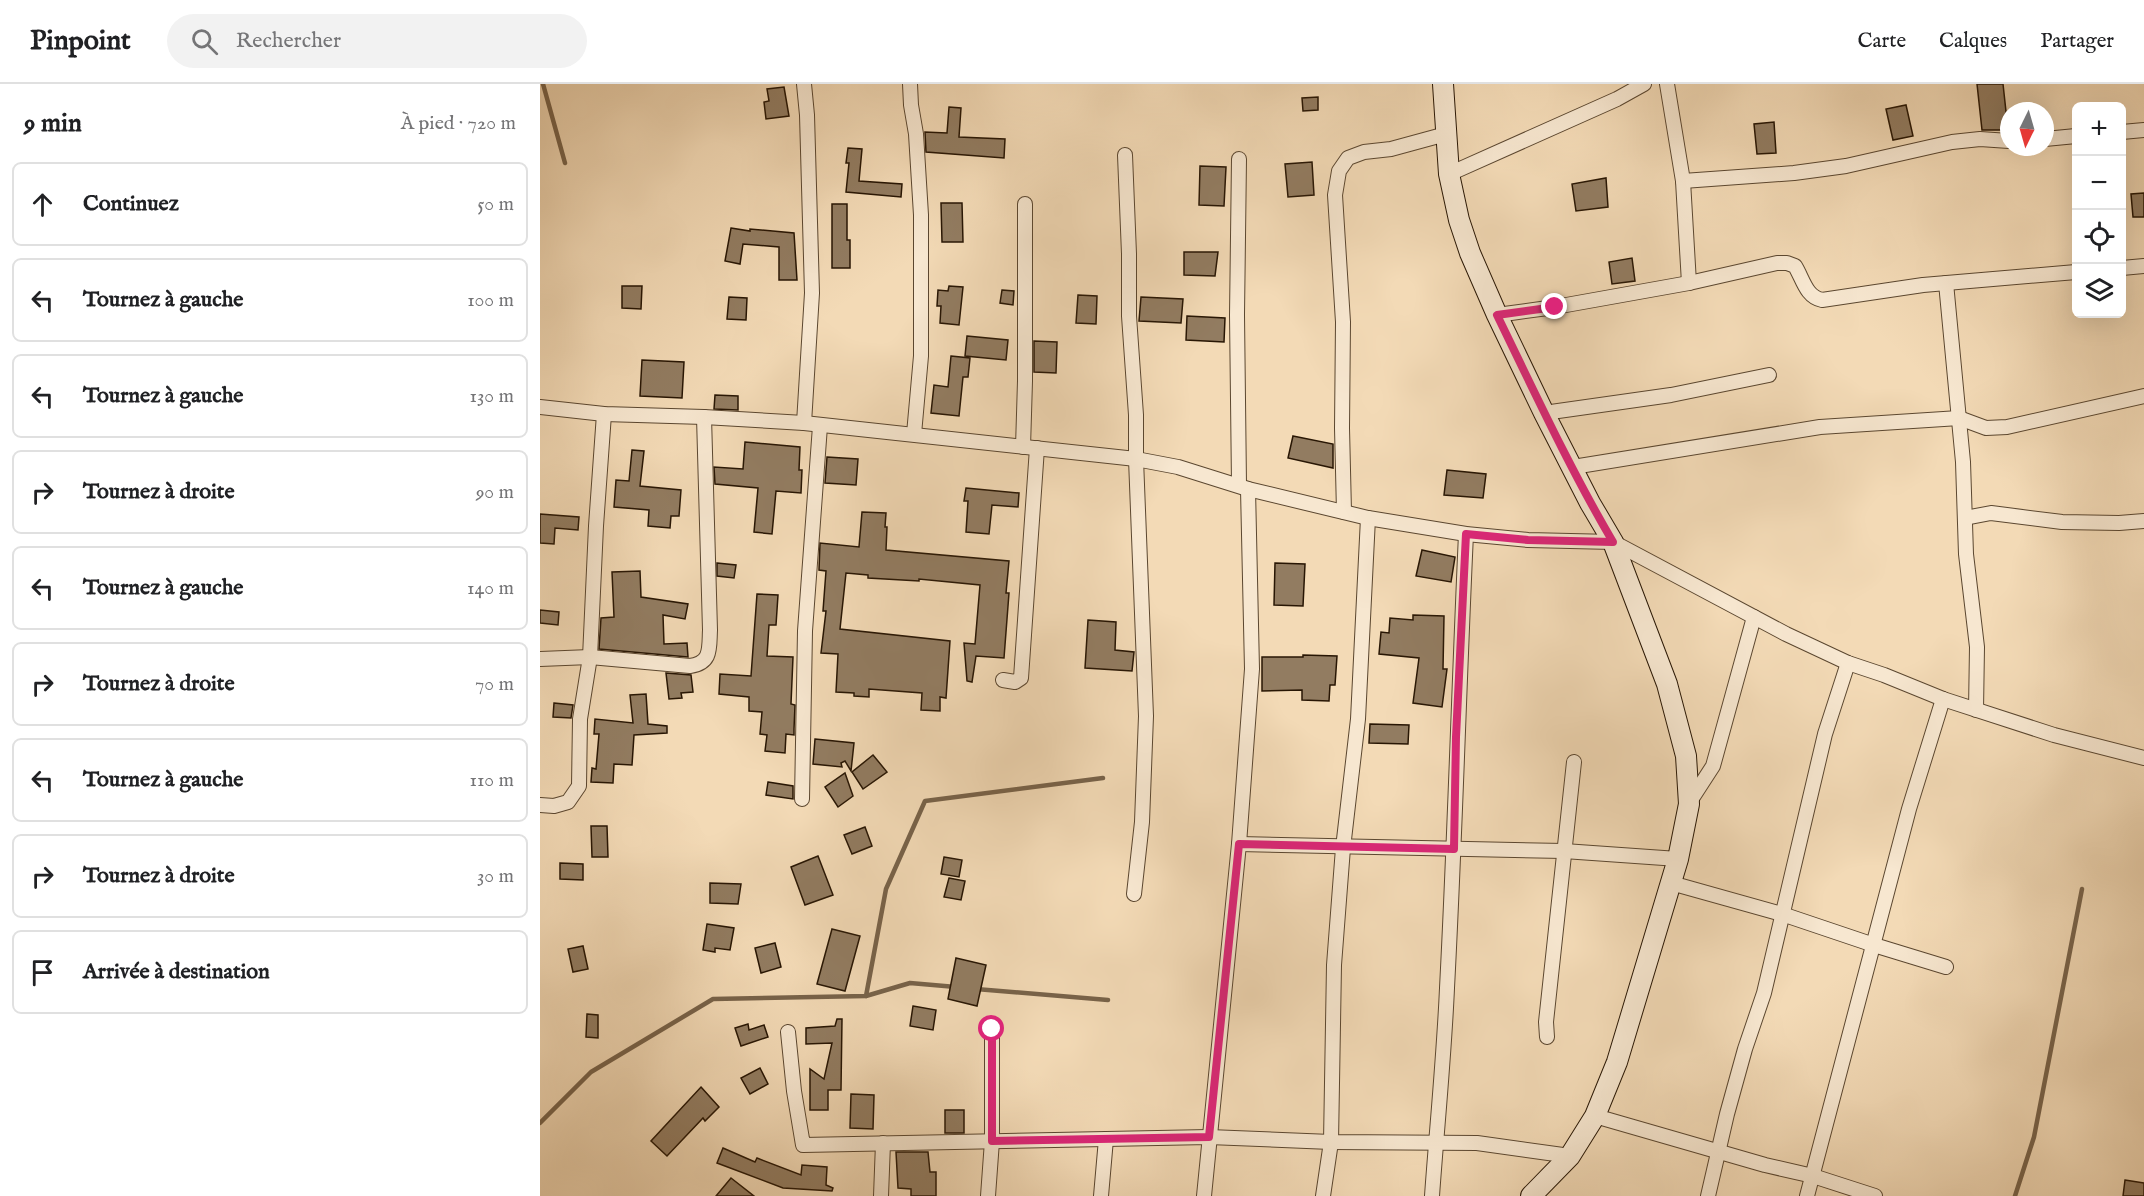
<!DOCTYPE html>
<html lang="fr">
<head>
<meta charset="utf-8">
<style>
	body { margin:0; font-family:"IM FELL English",serif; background:#f2f2f2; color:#202124 }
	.controls { position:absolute; right:18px; top:18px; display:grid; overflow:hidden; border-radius:9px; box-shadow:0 6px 24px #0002 }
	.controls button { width:54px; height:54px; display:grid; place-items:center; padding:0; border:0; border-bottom:2px solid #e0e0e0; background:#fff; color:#202124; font:30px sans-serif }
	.compass { position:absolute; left:1460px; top:18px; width:54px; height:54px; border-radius:50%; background:#fff; box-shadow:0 6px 24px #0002; rotate:185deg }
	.stop { position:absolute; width:18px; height:18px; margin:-14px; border:4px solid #db2777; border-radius:50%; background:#fff }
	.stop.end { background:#db2777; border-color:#fff; box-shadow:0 2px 6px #0008 }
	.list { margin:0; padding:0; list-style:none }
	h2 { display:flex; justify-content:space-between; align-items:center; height:78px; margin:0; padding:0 24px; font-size:26px }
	h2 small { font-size:20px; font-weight:400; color:#757577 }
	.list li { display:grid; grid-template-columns:39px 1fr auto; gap:18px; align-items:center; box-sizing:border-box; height:84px; margin:0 12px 12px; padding:0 12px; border:2px solid #e0e0e0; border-radius:9px }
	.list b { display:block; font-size:22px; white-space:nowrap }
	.list em { font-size:20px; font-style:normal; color:#757577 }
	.icon { flex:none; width:33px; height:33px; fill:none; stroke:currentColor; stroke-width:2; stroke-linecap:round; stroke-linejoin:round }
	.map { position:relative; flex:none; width:1604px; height:1112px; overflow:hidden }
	header { display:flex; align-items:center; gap:36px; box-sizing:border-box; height:84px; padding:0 30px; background:#fff; border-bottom:2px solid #e0e0e0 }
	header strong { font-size:28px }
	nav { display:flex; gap:33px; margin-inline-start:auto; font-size:21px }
	.search { width:420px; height:54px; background:#f2f2f2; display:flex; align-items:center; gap:15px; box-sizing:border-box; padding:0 21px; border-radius:33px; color:#757577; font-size:22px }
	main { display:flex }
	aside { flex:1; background:#fff }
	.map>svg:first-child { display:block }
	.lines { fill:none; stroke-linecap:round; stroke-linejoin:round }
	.stream { stroke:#78634a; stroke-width:4.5 }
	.building { fill:#927c61; stroke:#281604; stroke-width:1.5 }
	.street-casing { stroke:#5b4730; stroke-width:16 }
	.secondary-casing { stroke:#281604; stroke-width:22 }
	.street { stroke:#f7e7d0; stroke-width:14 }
	.secondary { stroke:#f7e7d0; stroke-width:20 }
	.route { stroke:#db2777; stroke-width:8 }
</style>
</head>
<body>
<header>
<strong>Pinpoint</strong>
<div class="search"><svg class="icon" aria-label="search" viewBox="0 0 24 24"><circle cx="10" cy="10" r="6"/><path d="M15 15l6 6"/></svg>Rechercher</div>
<nav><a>Carte</a><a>Calques</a><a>Partager</a></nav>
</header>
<main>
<aside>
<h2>9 min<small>À pied · 720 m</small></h2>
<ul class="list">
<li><svg class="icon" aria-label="ahead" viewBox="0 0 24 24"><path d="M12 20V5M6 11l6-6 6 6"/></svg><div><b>Continuez</b></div><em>50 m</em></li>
<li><svg class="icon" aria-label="left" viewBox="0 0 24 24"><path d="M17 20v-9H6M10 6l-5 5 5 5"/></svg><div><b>Tournez à gauche</b></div><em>100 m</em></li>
<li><svg class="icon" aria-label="left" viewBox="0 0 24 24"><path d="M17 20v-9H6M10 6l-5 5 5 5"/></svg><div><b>Tournez à gauche</b></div><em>130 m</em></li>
<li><svg class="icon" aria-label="right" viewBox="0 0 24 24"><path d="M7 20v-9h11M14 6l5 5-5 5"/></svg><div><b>Tournez à droite</b></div><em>90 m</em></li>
<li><svg class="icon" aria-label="left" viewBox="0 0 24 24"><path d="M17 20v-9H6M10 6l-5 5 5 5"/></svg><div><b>Tournez à gauche</b></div><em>140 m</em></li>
<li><svg class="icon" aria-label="right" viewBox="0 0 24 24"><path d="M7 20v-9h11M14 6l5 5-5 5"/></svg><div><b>Tournez à droite</b></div><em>70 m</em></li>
<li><svg class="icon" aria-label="left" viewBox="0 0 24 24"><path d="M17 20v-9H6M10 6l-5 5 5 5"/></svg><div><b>Tournez à gauche</b></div><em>110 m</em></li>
<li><svg class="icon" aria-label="right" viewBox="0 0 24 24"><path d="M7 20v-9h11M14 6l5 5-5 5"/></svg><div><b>Tournez à droite</b></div><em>30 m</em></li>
<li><svg class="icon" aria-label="arrive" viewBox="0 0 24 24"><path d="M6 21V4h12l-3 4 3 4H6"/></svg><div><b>Arrivée à destination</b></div></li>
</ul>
</aside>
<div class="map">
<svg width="1604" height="1112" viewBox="0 0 1604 1112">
	<rect width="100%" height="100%" fill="#f3dab6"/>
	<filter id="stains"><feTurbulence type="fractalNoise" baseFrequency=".00333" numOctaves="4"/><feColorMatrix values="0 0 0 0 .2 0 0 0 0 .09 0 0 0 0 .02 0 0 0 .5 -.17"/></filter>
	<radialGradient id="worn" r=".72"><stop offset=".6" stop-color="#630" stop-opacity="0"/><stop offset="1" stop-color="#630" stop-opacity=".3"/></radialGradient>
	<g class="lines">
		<g class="stream">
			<polyline points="3,0 25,79"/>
			<polyline points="436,905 568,916"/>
			<polyline points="326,912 346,805 385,717 563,694"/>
			<polyline points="0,1039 51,988 173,915 326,912 370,899 416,903"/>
			<polyline points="1475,1112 1494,1053 1542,805"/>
		</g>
	</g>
	<g class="building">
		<polygon points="1437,0 1463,0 1468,46 1442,46"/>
		<polygon points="244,3 249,32 226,35 224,18 229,17 227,5"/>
		<polygon points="778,13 778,26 763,27 762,14"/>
		<polygon points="1366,21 1373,52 1353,56 1346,25"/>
		<polygon points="409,23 421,24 419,53 465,55 464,74 386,68 385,48 407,49"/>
		<polygon points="1234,38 1236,69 1217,70 1214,40"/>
		<polygon points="308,64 322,65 319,97 362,100 361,113 306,108 309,79 306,79"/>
		<polygon points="772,78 774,111 748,113 745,80"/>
		<polygon points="660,82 686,83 684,122 659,121"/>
		<polygon points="1066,94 1068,123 1036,127 1032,100"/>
		<polygon points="1604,109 1604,133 1593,133 1591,110"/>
		<polygon points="401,119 422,119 423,158 402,158"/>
		<polygon points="292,120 307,120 307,156 310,156 310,184 292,184"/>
		<polygon points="191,144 210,147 210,145 254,149 257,196 239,196 239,163 203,160 200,180 185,177"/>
		<polygon points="644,168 678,168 675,192 644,191"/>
		<polygon points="1092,174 1095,197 1072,200 1069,178"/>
		<polygon points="82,202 102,202 101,225 82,224"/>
		<polygon points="409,202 423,203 419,241 400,239 401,222 397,222 398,206 408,207"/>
		<polygon points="462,206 474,207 473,221 460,219"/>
		<polygon points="538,211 557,212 556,240 536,239"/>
		<polygon points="189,213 207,214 206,236 187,235"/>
		<polygon points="601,213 643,215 641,239 599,237"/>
		<polygon points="647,232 685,234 684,258 646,256"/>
		<polygon points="427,252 468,256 466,276 425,272"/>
		<polygon points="494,257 517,258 516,289 494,288"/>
		<polygon points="411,272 430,274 428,293 423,293 419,332 391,329 394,301 408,303"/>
		<polygon points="102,276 144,278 142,314 100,312"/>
		<polygon points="175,311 198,312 198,326 174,325"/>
		<polygon points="753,352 793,360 793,384 748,374"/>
		<polygon points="205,358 260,363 259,386 262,386 261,409 236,407 232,450 214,448 218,404 175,400 174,383 203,385"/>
		<polygon points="92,366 104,367 100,402 141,406 139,432 131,432 130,444 108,442 109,426 74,423 76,396 89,397"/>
		<polygon points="287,373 318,375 316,401 285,399"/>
		<polygon points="907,386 946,390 943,414 904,411"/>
		<polygon points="426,404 479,409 478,423 452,421 449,450 426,448 428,417 424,417"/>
		<polygon points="322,428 346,429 345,443 347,443 346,466 469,477 466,509 469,509 464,574 436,572 432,598 427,597 424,559 435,560 440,501 379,495 379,497 328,494 328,491 306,489 300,545 410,557 406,614 400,613 400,627 381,626 382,609 329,605 329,613 314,612 314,609 296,608 298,570 281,569 286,527 283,527 286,487 279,486 280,459 319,463"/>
		<polygon points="0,430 39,433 38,446 15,444 14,460 0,459"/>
		<polygon points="882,466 915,473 911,498 876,492"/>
		<polygon points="177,479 196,481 194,494 177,492"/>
		<polygon points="735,479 765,480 763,522 734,521"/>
		<polygon points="100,487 101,513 148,520 145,535 123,531 124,560 147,559 148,573 59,565 61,534 74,533 72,488"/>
		<polygon points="217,510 238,511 236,541 229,541 227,572 253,573 251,620 255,621 254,645 254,651 246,650 245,669 225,667 227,651 220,650 222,628 209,627 209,613 179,610 180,590 211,592"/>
		<polygon points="0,526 19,528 18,541 0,539"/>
		<polygon points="873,531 904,532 903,585 907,585 902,623 873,619 879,574 839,570 841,548 849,549 850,534 873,536"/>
		<polygon points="548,536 576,538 575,566 594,568 592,587 545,584"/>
		<polygon points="763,571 797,572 795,601 790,601 789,617 762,616 762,606 722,607 722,573 763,573"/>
		<polygon points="126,589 151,591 153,608 141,609 142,614 129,615"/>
		<polygon points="106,610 108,640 127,642 127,649 94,651 92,681 74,680 73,699 51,698 52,684 56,685 59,650 54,650 55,635 93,639 90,611"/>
		<polygon points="14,619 33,621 31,634 13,633"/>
		<polygon points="830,640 869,641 868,660 829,659"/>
		<polygon points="275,655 314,659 311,687 305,677 301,679 302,683 273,680"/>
		<polygon points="333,671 347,688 323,705 312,688"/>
		<polygon points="305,689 313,712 298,723 285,703"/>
		<polygon points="228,698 253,702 253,715 226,711"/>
		<polygon points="51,742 67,742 68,773 52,773"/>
		<polygon points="325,743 332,762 312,770 304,751"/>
		<polygon points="278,772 293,811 265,821 251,783"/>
		<polygon points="404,773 422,776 419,793 401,790"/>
		<polygon points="20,779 43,780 43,796 20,795"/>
		<polygon points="409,794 425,797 421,816 404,813"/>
		<polygon points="170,799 201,800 198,820 170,819"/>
		<polygon points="167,840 194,844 190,866 175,864 175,868 163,866"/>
		<polygon points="292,845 320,852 305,907 277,900"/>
		<polygon points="235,859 241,883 221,889 215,864"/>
		<polygon points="43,862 48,885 33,888 28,865"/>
		<polygon points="416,874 446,881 437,922 408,915"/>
		<polygon points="373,922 396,926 393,946 370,942"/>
		<polygon points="47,930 58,931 58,954 46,953"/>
		<polygon points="297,935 302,935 301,1006 288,1006 288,1026 270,1026 270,985 284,995 292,959 266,960 266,944 295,942"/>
		<polygon points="208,940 209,946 224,941 228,953 201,962 195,944"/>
		<polygon points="220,984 228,1000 210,1010 201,994"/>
		<polygon points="161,1003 179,1023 165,1037 163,1034 127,1072 111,1057"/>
		<polygon points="311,1010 334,1011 333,1045 310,1044"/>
		<rect x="405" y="1026" width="19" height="23"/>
		<polygon points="183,1064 215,1078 217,1074 261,1091 262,1081 287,1083 286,1101 293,1104 292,1107 243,1104 177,1079"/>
		<polygon points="356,1068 388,1068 390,1088 396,1088 396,1112 371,1112 371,1105 358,1104"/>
		<polygon points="191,1094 214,1112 176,1112"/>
		<polygon points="1585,1096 1604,1099 1604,1112 1583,1112"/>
	</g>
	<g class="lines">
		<defs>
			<g id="street">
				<polyline points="370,0 371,21 376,50 381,131 381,272 374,350"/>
				<polyline points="1127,0 1143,97 1149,199"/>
				<polyline points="1582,48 1604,46"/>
				<polyline points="1505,55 1536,52"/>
				<polyline points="585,71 589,170 589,232 596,331 596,375 606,632 602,738 594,810"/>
				<polyline points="699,75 697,231 699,401"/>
				<polyline points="909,90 1077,15 1104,0"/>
				<polyline points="1143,97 1254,89 1306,82 1412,58 1440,55 1469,57"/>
				<polyline points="1582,184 1604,182"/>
				<polyline points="1406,199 1423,378 1426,470 1437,563 1436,626"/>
				<path d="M957 231 1015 223 1149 199 1237 179H1247L1255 182C1263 195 1266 213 1282 216L1383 201 1536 188"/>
				<polyline points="0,323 64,330 164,333 264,339 596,375 638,383 708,405 828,434 926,450 988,456 1073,458 1246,550 1308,579 1344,591 1403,615 1514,651 1604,674"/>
				<polyline points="1004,329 1131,311 1229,291"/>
				<polyline points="264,339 272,209 267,31 264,0"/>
				<polyline points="483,363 485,297 485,120"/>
				<polyline points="1033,383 1280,343 1419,334 1446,344 1467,343 1604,312"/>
				<polyline points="804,428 802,344 803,238 795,111 799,87 808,74 824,68 851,65 906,50"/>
				<polyline points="1425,434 1451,429 1522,438 1579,439 1604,437"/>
				<path d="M0 575 50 573 150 582C172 579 169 564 170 546L164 333"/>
				<polyline points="463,596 475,598 481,594 497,364"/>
				<polyline points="262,715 265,547 280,342"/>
				<polyline points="1149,719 1173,682 1214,533"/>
				<polyline points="0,721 14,722 28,718 39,702 40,635 50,573 56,442 64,330"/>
				<polyline points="699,760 1024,767 1138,775"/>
				<polyline points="1131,799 1242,830 1334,861 1406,883"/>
				<polyline points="248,948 254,1007 263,1061 669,1053 791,1058 937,1059 1030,1072"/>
				<polyline points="1007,953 1006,938 1034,678"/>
				<polyline points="1055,1032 1225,1081 1273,1092 1335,1112"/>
				<polyline points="341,1112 343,1059"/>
				<polyline points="448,1112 452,1057 452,945"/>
				<polyline points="561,1112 566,1055"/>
				<polyline points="664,1112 699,760 712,585 708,405"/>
				<polyline points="783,1112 791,1058 794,881 803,764 818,635 828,434"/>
				<path d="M892 1112C897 1042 904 973 907 904 915 752 919 601 926 450"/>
				<polyline points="1168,1112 1187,1030 1205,965 1224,909 1285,650 1308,579"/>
				<polyline points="1267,1112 1369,725 1403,615"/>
			</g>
			<polyline id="secondary" points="903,0 909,90 919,136 930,169 957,231 1004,329 1050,419 1073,458 1127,600 1146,672 1149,720 1138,775 1077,978 1055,1032 1030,1072 991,1112"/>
		</defs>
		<use href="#street" class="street-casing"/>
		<use href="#secondary" class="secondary-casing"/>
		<use href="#street" class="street"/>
		<use href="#secondary" class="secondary"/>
	</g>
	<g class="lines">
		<path class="route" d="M452 945V1057L669 1053 699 760 914 765 916 653 926 450 988 456 1073 458C1030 385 994 307 957 231L1015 223"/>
	</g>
	<rect width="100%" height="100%" filter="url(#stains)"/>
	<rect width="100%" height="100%" fill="url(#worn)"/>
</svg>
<div class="controls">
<button>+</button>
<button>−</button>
<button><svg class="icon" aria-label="locate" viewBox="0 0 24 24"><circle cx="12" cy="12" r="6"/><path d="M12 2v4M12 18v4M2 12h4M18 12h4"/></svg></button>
<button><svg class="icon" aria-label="layers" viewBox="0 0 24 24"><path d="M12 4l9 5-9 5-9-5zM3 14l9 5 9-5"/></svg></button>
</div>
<svg class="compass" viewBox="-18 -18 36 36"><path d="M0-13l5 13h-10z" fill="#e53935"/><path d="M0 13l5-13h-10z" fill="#757577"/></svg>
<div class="stop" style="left:452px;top:945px"></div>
<div class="stop end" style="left:1015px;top:223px"></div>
</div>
</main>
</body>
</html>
